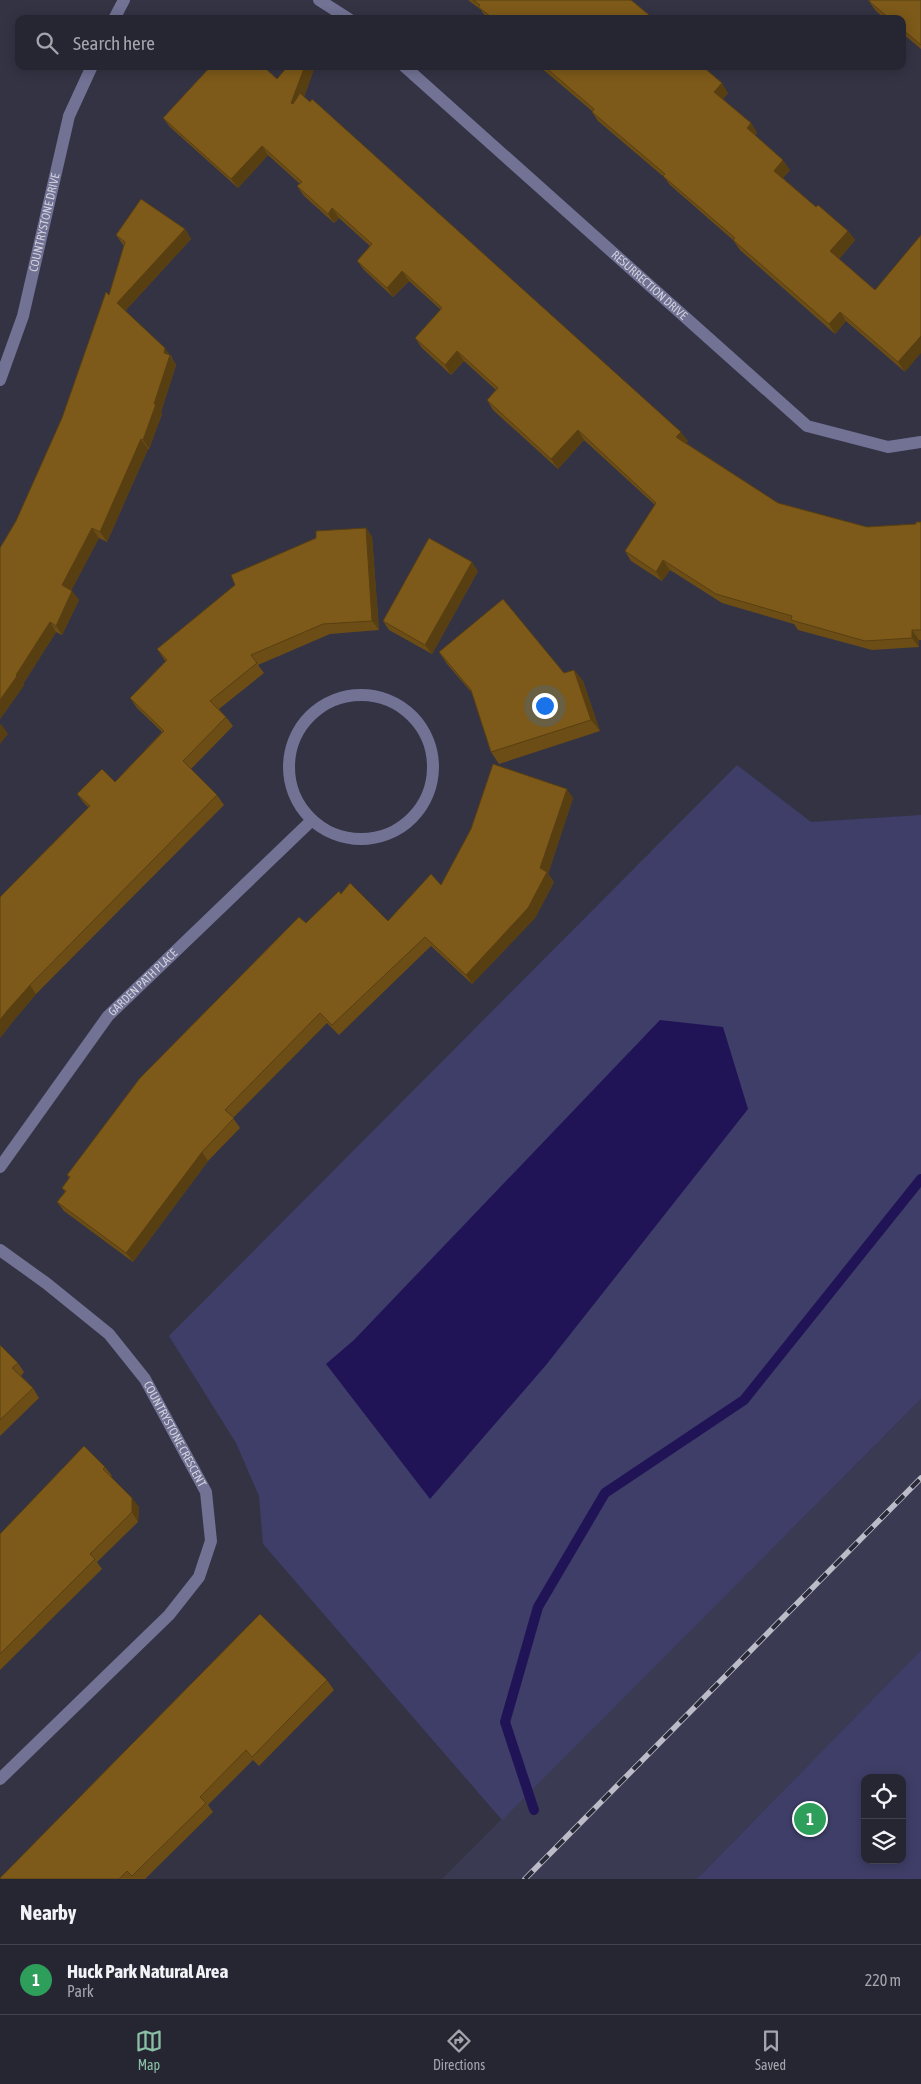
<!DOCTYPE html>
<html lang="en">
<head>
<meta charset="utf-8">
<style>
	body { margin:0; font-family:"Asap Condensed",sans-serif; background:#2e2e3b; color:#f1f3f6 }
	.controls { position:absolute; right:15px; bottom:15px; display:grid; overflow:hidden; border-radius:10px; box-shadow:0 2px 12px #0003 }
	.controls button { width:45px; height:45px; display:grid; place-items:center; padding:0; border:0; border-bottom:1px solid #42434e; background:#262633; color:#f1f3f6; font:25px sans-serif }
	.you { position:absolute; left:544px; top:705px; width:18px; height:18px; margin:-12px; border:4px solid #fff; border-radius:50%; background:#1a73e8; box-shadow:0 0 0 8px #1a73e833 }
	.badge { display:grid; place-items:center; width:32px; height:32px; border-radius:50%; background:#8abfa5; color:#fff; font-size:16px; font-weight:700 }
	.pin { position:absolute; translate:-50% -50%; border:2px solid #fff; box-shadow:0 1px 5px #0006 }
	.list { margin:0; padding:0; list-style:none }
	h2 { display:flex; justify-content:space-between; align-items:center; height:65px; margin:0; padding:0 20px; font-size:21px }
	h2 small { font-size:16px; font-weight:400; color:#a4a5ac }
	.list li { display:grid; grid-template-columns:32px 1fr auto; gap:15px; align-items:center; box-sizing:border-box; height:70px; padding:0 20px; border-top:1px solid #42434e }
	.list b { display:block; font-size:19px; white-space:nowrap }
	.list p { margin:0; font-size:16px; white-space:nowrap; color:#a4a5ac }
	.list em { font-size:16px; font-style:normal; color:#a4a5ac }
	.icon { flex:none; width:28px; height:28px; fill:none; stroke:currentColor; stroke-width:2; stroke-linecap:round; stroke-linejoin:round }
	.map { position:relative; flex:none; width:921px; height:1879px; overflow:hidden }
	.search { position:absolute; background:#262633; box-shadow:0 2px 12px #0003; left:15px; right:15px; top:15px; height:55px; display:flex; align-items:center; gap:12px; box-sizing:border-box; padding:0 18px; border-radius:10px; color:#a4a5ac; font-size:19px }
	.sheet { height:135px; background:#262633 }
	nav { display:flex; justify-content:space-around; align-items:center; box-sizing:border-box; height:70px; border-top:1px solid #42434e; background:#262633; font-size:14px; color:#a4a5ac }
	nav a { display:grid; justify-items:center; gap:2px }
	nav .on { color:#8abfa5 }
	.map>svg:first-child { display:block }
	.built { fill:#3a3b52 }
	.green { fill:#3e3e68; fill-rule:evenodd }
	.water { fill:#201457 }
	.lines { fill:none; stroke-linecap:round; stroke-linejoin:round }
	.stream { stroke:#201457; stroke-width:10 }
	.minor { stroke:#717294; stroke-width:12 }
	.rail-casing { stroke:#bcbcc8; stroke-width:5.5 }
	.rail { stroke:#292939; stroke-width:4; stroke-dasharray:11; stroke-linecap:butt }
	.wall { fill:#6c4d16 }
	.shaded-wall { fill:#583f12 }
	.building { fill:#7d5a19; stroke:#583f12 }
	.labels { text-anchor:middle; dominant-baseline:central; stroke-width:5; stroke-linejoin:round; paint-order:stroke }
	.street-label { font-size:12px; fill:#d2d2dd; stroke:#292939 }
</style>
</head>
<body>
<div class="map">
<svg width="921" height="1879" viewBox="0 0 921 1879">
	<rect width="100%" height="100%" fill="#334"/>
	<polygon class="built" points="921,1399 921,1650 697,1879 442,1879"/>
	<g class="green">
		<polygon points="737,765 811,822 921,815 921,1399 502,1820 263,1544 259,1496 236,1443 169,1336"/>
		<path d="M921 1650V1879H697ZM865 1778H902V1860H865Z"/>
	</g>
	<polygon class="water" points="660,1020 723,1027 748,1109 546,1365 430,1499 326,1364 354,1340"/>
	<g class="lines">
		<polyline class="stream" points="534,1810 505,1722 538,1607 605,1493 744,1400 921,1179"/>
		<g class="minor">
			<polyline points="319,0 349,19"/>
			<polyline points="114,19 124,0"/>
			<path id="s1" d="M404 66 807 426 888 447 921 442"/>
			<path id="s2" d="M0 380 23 316 69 116 92 66"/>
			<circle cx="361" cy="767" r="72"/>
			<path id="s3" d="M0 1167 108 1016 311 821"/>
			<path id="s4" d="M0 1250 46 1283 109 1334 145 1379 206 1492 211 1541 199 1577 169 1615 0 1779"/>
		</g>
		<defs>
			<polyline id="rail" points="525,1879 921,1478"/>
		</defs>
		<use href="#rail" class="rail-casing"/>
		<use href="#rail" class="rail"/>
	</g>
	<g class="wall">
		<polygon points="468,0 631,0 654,19 488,19 485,16 481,10"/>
		<polygon points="868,0 921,0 921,49 902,33 902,19 885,19 876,11"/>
		<polygon points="288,66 315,66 304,97 688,441 686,443 778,503 867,527 916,524 921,522 921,640 919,640 919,647 872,650 798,630 794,624 722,603 670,570 662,581 631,561 625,551 655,505 584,440 558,469 493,410 487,400 496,390 464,361 451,375 422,348 415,338 441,310 409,281 393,297 364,270 357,261 370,246 339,218 334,223 304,196 297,186 300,184 268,155 238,188 170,127 163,118 277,79"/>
		<polygon points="539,66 702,66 728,93 723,99 751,123 757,133 755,135 790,170 783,178 816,207 848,231 855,240 839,259 905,372 846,321 835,334 740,250 733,240 670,185 664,177 598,121 592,112 592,111"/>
		<polygon points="185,229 191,239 125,311 172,357 172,358 176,365 161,412 162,414 149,449 148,449 107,542 99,538 71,590 79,600 62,635 56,632 23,684 24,685 0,719 0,548 16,521 62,418 109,295 124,246 116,235"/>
		<polygon points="366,528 372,537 379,630 330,634 258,665 264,673 219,709 226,717 233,726 191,769 217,795 224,805 36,994 14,1020 0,1038 0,897 89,808 84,803 77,794 115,782 162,732 137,708 130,698 166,662 157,649"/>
		<polygon points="478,571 432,654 389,630 383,621"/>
		<polygon points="439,652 564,673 574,670 583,681 600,731 499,764 491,752 472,693 447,664"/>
		<polygon points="573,798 548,874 554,882 535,918 472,984 431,946 339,1035 327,1023 233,1118 240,1128 208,1161 133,1262 64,1211 57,1202 65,1192 62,1188 69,1178 67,1175 306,923 341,894 388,921 441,885"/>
		<polygon points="0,1345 18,1363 24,1372 21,1376 33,1388 39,1398 0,1436"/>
		<polygon points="105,1467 112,1476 111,1477 139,1507 138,1522 97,1562 102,1569 0,1670 0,1534"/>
		<polygon points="327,1680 334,1690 259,1766 253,1760 208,1805 213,1812 145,1879 0,1879"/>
	</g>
	<g class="shaded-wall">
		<polygon points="305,66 315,66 298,113 291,103"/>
		<polygon points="722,83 728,93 721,101 714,92"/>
		<polygon points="751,123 757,133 753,137 747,128"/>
		<polygon points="262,146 268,155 238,188 231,179"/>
		<polygon points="783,160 790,170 781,180 774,171"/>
		<polygon points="332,208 339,218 334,223 328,214"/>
		<polygon points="185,229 191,239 124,312 117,303"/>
		<polygon points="848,231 855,240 837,261 830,251"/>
		<polygon points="402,271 409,281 393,297 387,288"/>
		<polygon points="840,312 846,321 835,334 829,324"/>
		<polygon points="921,336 921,353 905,372 898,362"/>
		<polygon points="165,348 176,365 161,412 162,414 149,449 143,440 154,404"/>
		<polygon points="457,351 464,361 451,375 445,365"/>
		<polygon points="578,430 584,440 558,469 551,459"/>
		<polygon points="681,432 688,441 683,446 676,437"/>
		<polygon points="141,439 148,449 107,542 100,532"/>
		<polygon points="92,528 99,538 69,595 62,585"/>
		<polygon points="366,528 372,537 379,630 372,621"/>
		<polygon points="663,560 670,570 662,581 656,572"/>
		<polygon points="472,562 478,571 432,654 425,645"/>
		<polygon points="72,591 79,600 62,635 56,626"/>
		<polygon points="50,622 56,632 23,684 24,685 0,719 0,700"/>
		<polygon points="912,630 919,640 919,647 912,638"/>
		<polygon points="574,670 583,681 600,731 591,720"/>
		<polygon points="1,724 8,734 0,744 0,725"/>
		<polygon points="567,789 573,798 548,874 554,882 535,918 472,984 466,975 540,868"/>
		<polygon points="30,985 36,994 14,1020 0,1038 0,1020 7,1011"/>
		<polygon points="202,1152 208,1161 133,1262 126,1253"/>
		<polygon points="132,1498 139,1507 138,1522 132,1512"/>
	</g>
	<g class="building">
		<polygon points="473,0 631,0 654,19 494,19 478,7 480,5"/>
		<polygon points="870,0 921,0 921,45 902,29 902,19 890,19 869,1"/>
		<polygon points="211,66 263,66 277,79 288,66 305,66 291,103 293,104 300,93 310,102 312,99 681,432 676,437 778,503 867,527 916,524 916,522 921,522 921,630 912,630 912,638 865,641 791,620 792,616 716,594 663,560 656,572 625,551 656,503 578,430 551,459 487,400 498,388 457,351 445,365 415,338 442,308 402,271 387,288 357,261 372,244 332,208 328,214 297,186 302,182 262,146 231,179 163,118"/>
		<polygon points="544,66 702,66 722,83 714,92 751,123 747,128 783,160 774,171 816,207 818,205 848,231 830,251 875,290 921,235 921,336 898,362 840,312 829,324 733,240 735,238 663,176 665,174 592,112 594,109"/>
		<polygon points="141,199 185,229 117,303 165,348 164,353 170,355 154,404 156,404 143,440 141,439 100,532 92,528 62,585 72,591 56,626 50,622 16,675 17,676 0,700 0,548 16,521 62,418 106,292 109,295 125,242 116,235"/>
		<polygon points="366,528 372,621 323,624 251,655 257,663 210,701 226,717 183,761 217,795 30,985 7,1011 0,1020 0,897 90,806 77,794 102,769 115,782 164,731 130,698 167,660 157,649 235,585 231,575 316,538 316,531"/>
		<polygon points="429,538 472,562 425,645 383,621"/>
		<polygon points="503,599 564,673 574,670 591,720 491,752 471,690 439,652"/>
		<polygon points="493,764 567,789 540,868 547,872 528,908 466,975 425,937 332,1025 320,1013 225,1110 234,1118 202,1152 126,1253 57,1202 66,1191 62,1188 70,1177 67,1175 140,1078 299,917 306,923 339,891 341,894 350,883 388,921 431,874 441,885 471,829"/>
		<polygon points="0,1345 18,1363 12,1368 33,1388 0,1420"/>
		<polygon points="84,1446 105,1467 103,1469 132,1498 132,1512 90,1554 95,1559 0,1654 0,1534"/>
		<polygon points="260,1614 327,1680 252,1757 246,1750 200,1797 206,1803 132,1876 127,1871 119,1879 0,1879 0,1878"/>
	</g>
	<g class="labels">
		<g class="street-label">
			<text stroke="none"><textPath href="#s2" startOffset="164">COUNTRYSTONE DRIVE</textPath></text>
			<text stroke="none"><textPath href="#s1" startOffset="329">RESURRECTION DRIVE</textPath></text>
			<text stroke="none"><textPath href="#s3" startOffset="234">GARDEN PATH PLACE</textPath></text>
			<text stroke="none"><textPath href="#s4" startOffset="258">COUNTRYSTONE CRESCENT</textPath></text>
		</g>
	</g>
</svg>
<div class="controls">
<button><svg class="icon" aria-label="locate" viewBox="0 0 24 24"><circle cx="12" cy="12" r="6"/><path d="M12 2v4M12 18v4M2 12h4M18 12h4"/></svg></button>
<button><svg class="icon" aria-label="layers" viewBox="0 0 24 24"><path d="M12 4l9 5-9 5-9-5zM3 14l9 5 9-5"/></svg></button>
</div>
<div class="you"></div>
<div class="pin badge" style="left:810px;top:1819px;background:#2e9e5b">1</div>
<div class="search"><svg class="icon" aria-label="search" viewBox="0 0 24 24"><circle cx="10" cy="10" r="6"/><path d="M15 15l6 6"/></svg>Search here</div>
</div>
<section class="sheet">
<h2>Nearby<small></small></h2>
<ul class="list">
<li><span class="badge" style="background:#2e9e5b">1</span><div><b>Huck Park Natural Area</b><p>Park</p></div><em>220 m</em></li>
</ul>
</section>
<nav>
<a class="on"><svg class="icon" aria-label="map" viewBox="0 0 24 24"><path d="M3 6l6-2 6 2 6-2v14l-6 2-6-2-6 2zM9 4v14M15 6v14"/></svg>Map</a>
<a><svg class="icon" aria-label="directions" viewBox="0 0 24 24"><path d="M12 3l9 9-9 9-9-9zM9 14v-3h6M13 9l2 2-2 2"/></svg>Directions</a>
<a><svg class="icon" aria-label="saved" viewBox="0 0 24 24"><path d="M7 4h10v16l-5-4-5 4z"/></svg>Saved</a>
</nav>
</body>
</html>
